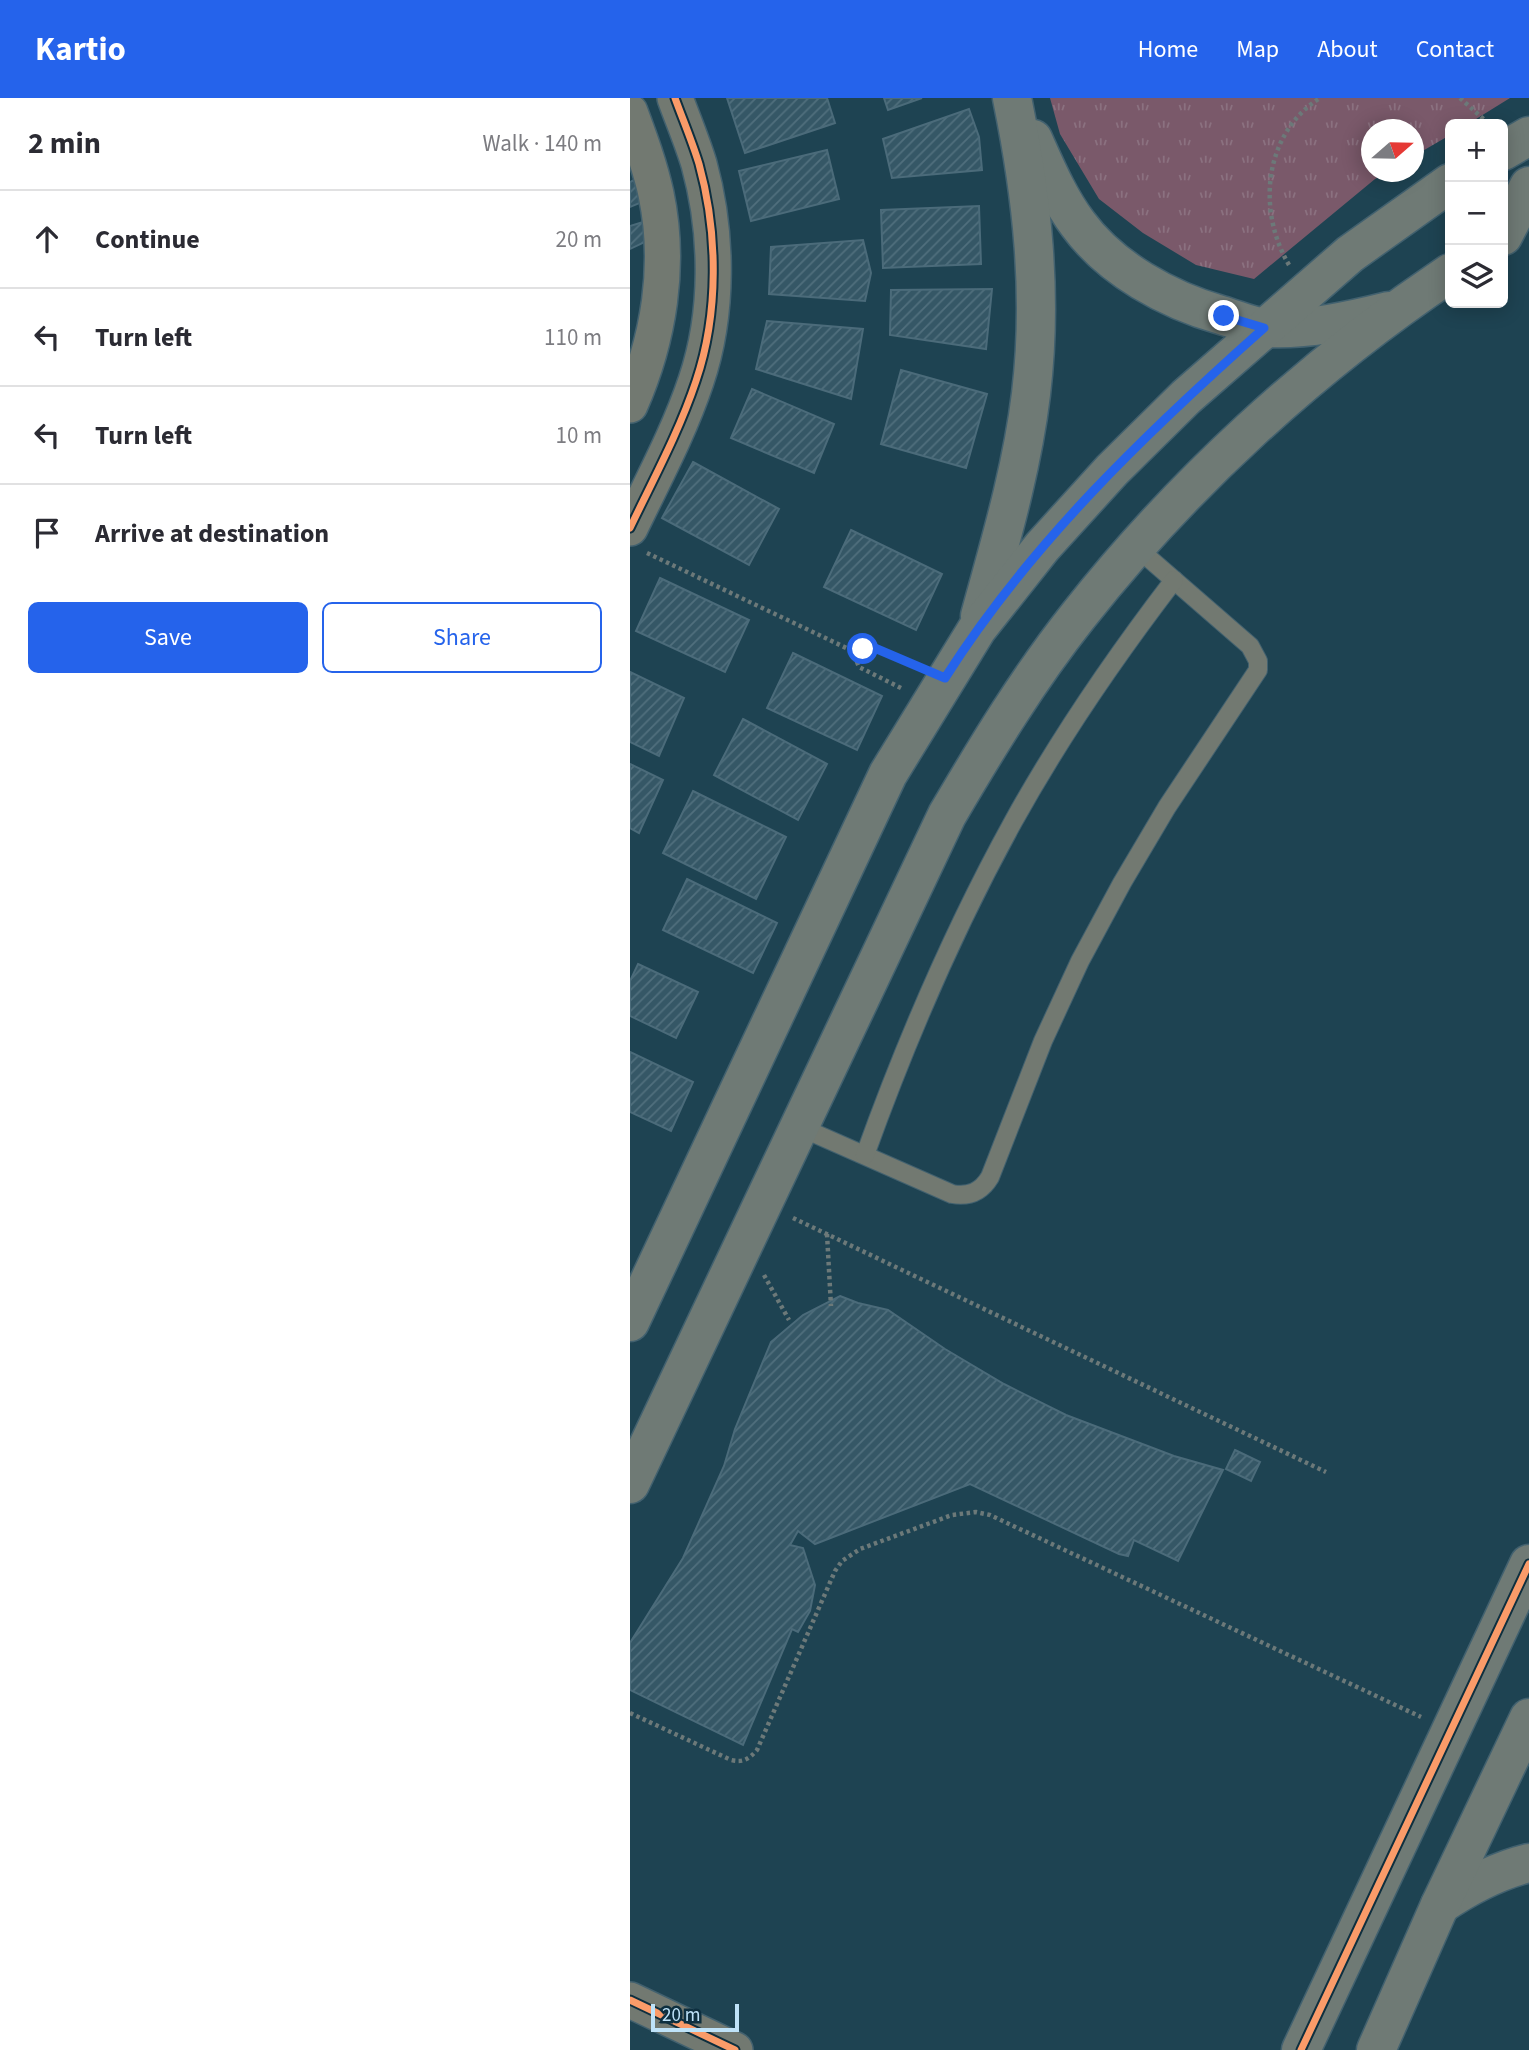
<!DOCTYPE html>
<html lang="en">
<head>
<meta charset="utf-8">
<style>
	body { margin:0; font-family:"Source Sans 3",sans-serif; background:#f7f7f7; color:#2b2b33 }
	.controls { position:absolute; right:21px; top:21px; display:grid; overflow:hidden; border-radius:10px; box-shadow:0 4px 18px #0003 }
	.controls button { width:63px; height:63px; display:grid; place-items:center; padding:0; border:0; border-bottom:2px solid #e1e1e2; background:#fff; color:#2b2b33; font:35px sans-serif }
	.compass { position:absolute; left:731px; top:21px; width:63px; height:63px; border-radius:50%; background:#fff; box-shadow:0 4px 18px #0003; rotate:70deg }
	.scale { position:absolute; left:21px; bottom:18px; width:88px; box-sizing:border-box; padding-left:7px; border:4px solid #bee2f8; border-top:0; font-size:19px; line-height:24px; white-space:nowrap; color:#bee2f8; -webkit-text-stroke:5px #0e2f3f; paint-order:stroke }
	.stop { position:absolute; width:21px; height:21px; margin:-16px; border:5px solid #2563eb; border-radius:50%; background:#fff }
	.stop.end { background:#2563eb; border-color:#fff; box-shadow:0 2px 7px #0008 }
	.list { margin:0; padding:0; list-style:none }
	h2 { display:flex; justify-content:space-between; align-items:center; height:91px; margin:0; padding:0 28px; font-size:30px }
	h2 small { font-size:23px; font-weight:400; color:#7c7c81 }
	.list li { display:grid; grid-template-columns:46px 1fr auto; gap:21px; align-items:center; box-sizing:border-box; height:98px; padding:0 28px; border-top:2px solid #e1e1e2 }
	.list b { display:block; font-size:26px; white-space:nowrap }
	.list em { font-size:23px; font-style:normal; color:#7c7c81 }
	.actions { display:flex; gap:14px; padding:21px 28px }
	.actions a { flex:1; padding:16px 0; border:2px solid #2563eb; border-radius:10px; text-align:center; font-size:24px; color:#2563eb }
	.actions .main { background:#2563eb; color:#fff }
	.icon { flex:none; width:38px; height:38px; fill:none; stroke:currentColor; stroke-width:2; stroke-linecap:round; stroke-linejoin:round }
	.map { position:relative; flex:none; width:899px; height:1952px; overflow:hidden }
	header { display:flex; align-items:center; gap:42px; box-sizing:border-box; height:98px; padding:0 35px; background:#2563eb; color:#fff }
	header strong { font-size:33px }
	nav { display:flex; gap:38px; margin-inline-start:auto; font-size:24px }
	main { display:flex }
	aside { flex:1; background:#fff }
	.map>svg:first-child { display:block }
	.grass { fill:url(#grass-tufts) }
	.building { fill:url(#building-hatch); stroke:#4b6b7a; stroke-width:2 }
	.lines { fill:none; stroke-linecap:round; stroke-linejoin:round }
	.lane-casing { stroke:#42616f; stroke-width:20 }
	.street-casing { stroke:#42616f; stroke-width:38 }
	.secondary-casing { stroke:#42616f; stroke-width:41 }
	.path { stroke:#6c7979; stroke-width:4.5; stroke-dasharray:3.5 3.5; stroke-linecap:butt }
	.lane { stroke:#727971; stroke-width:18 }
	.street { stroke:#727971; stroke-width:35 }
	.secondary { stroke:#6f7a75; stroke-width:38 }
	.cycleway-casing { stroke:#0e2f3f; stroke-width:11 }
	.cycleway { stroke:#fa9b69; stroke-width:7 }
	.route { stroke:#2563eb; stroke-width:9 }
</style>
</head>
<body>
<header>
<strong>Kartio</strong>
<nav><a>Home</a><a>Map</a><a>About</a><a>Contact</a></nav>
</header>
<main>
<aside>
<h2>2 min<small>Walk · 140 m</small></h2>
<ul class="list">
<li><svg class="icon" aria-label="ahead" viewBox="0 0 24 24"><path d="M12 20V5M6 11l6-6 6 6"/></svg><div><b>Continue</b></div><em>20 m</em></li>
<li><svg class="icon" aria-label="left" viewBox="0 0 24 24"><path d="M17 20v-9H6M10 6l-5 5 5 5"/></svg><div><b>Turn left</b></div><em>110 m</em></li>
<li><svg class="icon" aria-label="left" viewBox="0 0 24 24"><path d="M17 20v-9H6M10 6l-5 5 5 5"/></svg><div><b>Turn left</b></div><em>10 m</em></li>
<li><svg class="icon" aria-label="arrive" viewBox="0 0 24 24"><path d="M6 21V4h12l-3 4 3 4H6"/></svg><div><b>Arrive at destination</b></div></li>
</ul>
<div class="actions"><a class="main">Save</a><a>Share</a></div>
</aside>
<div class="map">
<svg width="899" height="1952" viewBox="0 0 899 1952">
	<defs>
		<pattern id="grass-tufts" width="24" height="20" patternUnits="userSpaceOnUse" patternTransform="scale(1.75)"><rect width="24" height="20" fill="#7a596a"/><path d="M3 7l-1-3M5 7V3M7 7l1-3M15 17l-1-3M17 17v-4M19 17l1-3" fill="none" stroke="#8b7180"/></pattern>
		<pattern id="building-hatch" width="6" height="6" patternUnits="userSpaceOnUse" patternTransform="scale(1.75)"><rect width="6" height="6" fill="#355766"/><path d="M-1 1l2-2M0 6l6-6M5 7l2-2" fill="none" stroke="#506f7d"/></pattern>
	</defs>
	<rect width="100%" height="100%" fill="#1e4352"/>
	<polygon class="grass" points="420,0 880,0 838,26 820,26 820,37 784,58 783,32 741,32 741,74 758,74 745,81 624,181 566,167 513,135 469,101 430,36"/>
	<g class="building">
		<polygon points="97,0 197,0 205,25 115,55"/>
		<polygon points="254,0 292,0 258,12"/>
		<polygon points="339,11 349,39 352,72 262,80 253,41"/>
		<polygon points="197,52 209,101 121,123 109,73"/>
		<polygon points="4,82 12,104 0,109 0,84"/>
		<polygon points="349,108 351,166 253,170 251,112"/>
		<polygon points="13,124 19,142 0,151 0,128"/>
		<polygon points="233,142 241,175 235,203 139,196 141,149"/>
		<polygon points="362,191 356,251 260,237 261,192"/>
		<polygon points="137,223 233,231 221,301 126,271"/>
		<polygon points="271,272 357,296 336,370 251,346"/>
		<polygon points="122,291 204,326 184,375 101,340"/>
		<polygon points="63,364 149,411 119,467 32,420"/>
		<polygon points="221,432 312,476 286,532 194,489"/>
		<polygon points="30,480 119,522 95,574 6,533"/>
		<polygon points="163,555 252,598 227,652 137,610"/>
		<polygon points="0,574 54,600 29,658 0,644"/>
		<polygon points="113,621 197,666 168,722 84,677"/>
		<polygon points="0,666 33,682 9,735 0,730"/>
		<polygon points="63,693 156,739 126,801 33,755"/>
		<polygon points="57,781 147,825 123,875 33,832"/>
		<polygon points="8,866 68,894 46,940 0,918 0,883"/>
		<polygon points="0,954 63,984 41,1033 0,1014"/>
		<polygon points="210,1198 228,1205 258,1212 315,1251 374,1286 436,1317 544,1358 593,1372 548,1463 504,1442 498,1458 489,1456 340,1386 185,1446 168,1433 160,1447 173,1450 185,1487 180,1513 168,1534 162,1531 113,1647 0,1592 0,1545 53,1460 94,1368 105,1331 141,1244 173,1217"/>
		<polygon points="605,1352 630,1364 621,1383 596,1371"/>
	</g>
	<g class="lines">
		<defs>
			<g id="lane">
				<path d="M170 1029 322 1096C339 1099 351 1094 360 1079L413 943 450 863 492 785 537 709 628 572V563L620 548 506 449"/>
				<path d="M235 1057C276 943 324 831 383 724 430 639 485 559 544 482"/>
			</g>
			<g id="street">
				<path d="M0 14C10 41 20 68 26 96 41 167 29 241 0 307"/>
				<path d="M0 430C23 382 49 334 66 283 89 215 88 135 69 66 62 43 53 22 45 0"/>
				<polyline points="0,1902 105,1952"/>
			</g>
			<g id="secondary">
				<path d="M403 41C416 70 429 101 448 126 481 171 538 202 591 217 605 221 622 229 637 230 678 232 719 223 759 213"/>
				<polyline points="873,53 899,38"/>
				<polyline points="873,138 899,88"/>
				<path d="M350 518C370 445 392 371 401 296 413 196 402 98 382 0"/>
				<polyline points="0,1224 258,676 347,531 412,449 482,372 556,299 720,156 820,85"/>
				<path d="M0 1386 317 717C357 649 398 581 448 518 551 387 681 268 820 175"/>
				<path d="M810 1807C838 1788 866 1773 899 1765"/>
				<polyline points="671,1952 899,1466"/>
				<polyline points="746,1952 810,1807 899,1620"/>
			</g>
		</defs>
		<use href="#lane" class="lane-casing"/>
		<use href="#street" class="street-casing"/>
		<use href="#secondary" class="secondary-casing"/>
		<g class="path">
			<polyline points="830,0 859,26"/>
			<path d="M659 167C627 113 633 36 690 0"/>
			<polyline points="17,455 231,557"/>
			<polyline points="271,590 229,569 227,564 233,551 240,548 286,568"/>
			<polyline points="163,1120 696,1374"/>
			<polyline points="197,1136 201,1208"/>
			<polyline points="134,1177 159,1222"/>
			<path d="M0 1615 101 1662C113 1665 119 1661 127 1652L205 1473 212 1463 230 1451 322 1417 346 1414 360 1417 791 1619"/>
		</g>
		<use href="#lane" class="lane"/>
		<use href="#street" class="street"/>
		<use href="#secondary" class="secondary"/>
		<defs>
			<g id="cycleway">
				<path d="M0 430C23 382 49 334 66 283 89 215 88 135 69 66 62 43 53 22 45 0"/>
				<polyline points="0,1902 105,1952"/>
				<polyline points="671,1952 899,1466"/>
			</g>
		</defs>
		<use href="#cycleway" class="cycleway-casing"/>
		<use href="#cycleway" class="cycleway"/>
	</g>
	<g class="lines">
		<path class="route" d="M233 551 240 548 315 580C400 446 516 335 634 230L594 218"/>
	</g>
</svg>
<div class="controls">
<button>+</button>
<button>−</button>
<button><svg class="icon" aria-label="layers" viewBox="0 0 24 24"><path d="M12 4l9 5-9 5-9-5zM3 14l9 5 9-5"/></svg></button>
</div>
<svg class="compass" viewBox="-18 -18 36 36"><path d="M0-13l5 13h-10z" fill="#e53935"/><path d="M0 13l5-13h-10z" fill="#7c7c81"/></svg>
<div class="scale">20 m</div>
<div class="stop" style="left:233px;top:551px"></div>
<div class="stop end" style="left:594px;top:218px"></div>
</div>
</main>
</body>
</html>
